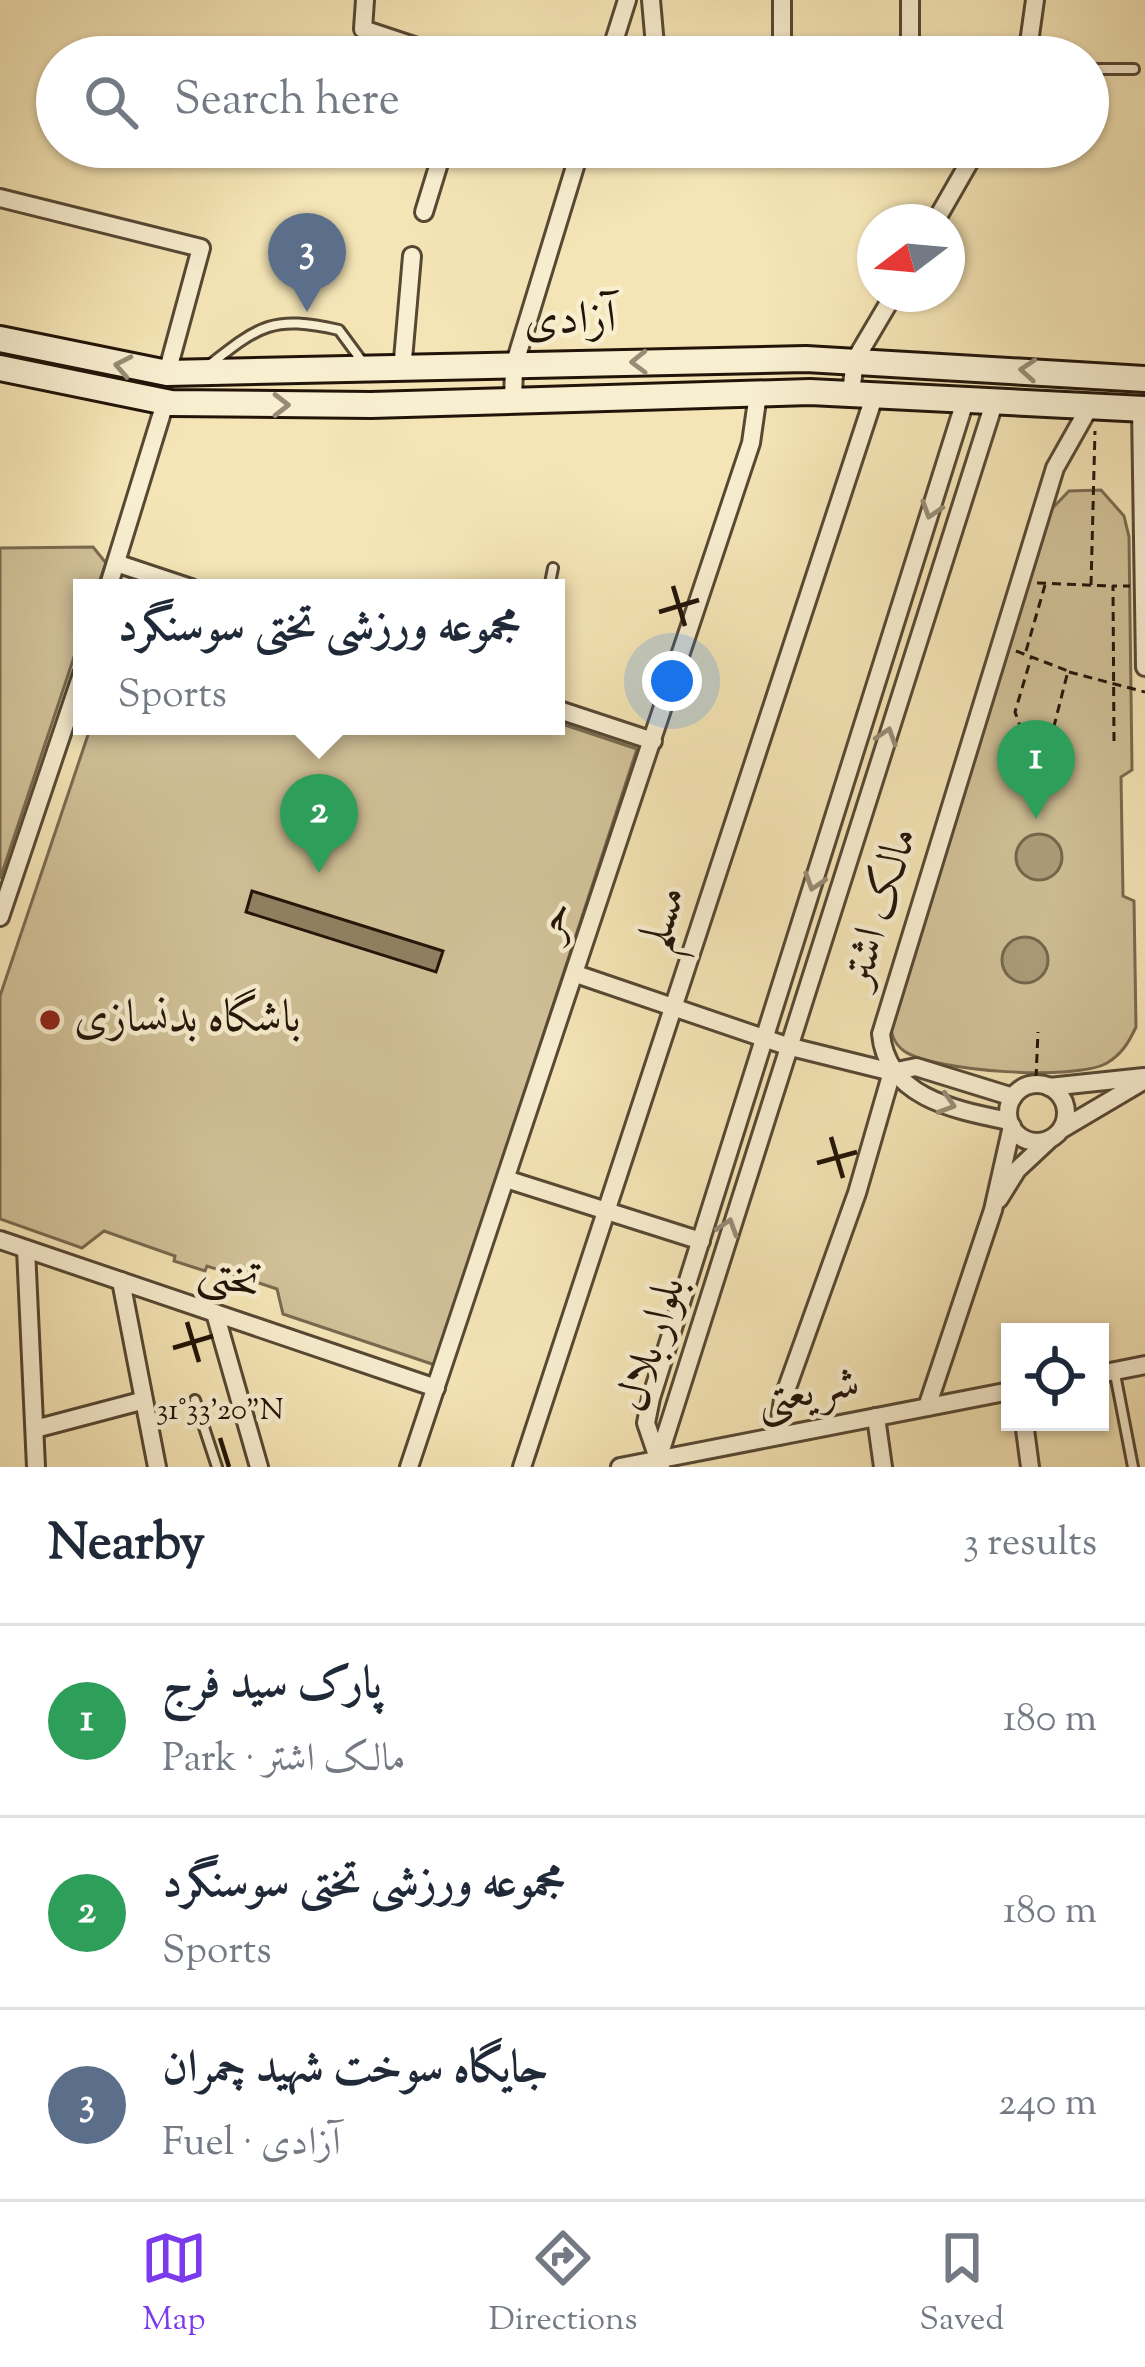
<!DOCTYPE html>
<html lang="en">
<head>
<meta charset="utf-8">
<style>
	body { margin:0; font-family:"Sorts Mill Goudy",Amiri,serif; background:#f6f6f7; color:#1f2937 }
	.controls { position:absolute; right:36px; bottom:36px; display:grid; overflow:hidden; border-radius:0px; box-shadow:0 3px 9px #0004 }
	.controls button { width:108px; height:108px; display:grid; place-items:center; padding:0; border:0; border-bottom:3px solid #e0e1e3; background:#fff; color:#1f2937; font:60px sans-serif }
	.compass { position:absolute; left:857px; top:204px; width:108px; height:108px; border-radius:50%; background:#fff; box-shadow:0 3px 9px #0004; rotate:254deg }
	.you { position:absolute; left:672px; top:681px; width:42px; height:42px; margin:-30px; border:9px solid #fff; border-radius:50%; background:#1a73e8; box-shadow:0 0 0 18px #1a73e833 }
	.badge { display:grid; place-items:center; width:78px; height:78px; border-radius:50%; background:#7c3aed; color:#fff; font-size:39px; font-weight:700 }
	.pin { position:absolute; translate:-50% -99px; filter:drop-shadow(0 3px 6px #0008) }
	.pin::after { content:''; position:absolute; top:63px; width:42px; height:36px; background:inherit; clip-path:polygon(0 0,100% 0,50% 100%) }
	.popup { position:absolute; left:73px; top:579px; width:492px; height:156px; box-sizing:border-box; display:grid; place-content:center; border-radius:0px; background:#fff; filter:drop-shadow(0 3px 9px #0005); font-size:39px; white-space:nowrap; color:#747a83 }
	.popup b { font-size:45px; color:#1f2937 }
	.popup::after { content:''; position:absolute; left:50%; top:100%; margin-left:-24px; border:24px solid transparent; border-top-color:#fff }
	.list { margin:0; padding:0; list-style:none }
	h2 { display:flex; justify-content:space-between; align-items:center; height:156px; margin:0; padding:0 48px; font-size:51px }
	h2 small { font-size:39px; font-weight:400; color:#747a83 }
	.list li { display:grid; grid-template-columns:78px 1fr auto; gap:36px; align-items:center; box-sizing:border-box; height:192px; padding:0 48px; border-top:3px solid #e0e1e3 }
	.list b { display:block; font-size:45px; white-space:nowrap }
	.list p { margin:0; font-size:39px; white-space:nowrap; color:#747a83 }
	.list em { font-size:39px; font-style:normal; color:#747a83 }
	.icon { flex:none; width:66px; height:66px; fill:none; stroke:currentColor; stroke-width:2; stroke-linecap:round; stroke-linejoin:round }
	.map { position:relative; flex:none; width:1145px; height:1467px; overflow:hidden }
	.search { position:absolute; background:#fff; box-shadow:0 3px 9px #0004; left:36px; right:36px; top:36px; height:132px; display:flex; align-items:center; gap:30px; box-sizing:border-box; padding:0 42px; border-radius:66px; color:#747a83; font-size:45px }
	.sheet { height:732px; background:#fff }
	nav { display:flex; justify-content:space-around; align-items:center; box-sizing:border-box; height:168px; border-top:3px solid #e0e1e3; background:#fff; font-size:33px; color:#747a83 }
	nav a { display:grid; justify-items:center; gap:6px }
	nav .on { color:#7c3aed }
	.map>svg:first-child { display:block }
	.green { fill:#d1c198; stroke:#7a6a50; stroke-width:3 }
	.water { fill:#ad9e7b; stroke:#75674d; stroke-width:3 }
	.building { fill:#908162; stroke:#221408; stroke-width:3 }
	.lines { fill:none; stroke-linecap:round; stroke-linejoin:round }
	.lane-casing { stroke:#574834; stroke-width:14 }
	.street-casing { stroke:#574834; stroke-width:22 }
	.secondary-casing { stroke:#221408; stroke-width:30 }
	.path { stroke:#221408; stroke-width:3; stroke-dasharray:9 6; stroke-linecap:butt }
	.lane { stroke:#f8eed0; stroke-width:8 }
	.street { stroke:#f8eed0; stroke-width:16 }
	.secondary { stroke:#f8eed0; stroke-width:24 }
	.oneway { stroke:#988c76 }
	.ticks { fill:none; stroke:#221408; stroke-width:4.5 }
	.poi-dot { fill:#8f2418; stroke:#f8eed0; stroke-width:4.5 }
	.labels { text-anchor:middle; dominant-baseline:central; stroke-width:9; stroke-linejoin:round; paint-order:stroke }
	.street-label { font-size:45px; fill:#221408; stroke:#f8eed0 }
	.poi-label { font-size:45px; fill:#221408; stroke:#f8eed0; text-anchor:start }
	.ticks-label { font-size:30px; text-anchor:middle; fill:#221408; stroke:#f8eed0; stroke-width:9; stroke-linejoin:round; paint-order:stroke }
</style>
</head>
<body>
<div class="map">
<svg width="1145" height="1467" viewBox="0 0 1145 1467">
	<rect width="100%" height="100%" fill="#f5e5b6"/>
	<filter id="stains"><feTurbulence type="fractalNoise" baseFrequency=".00167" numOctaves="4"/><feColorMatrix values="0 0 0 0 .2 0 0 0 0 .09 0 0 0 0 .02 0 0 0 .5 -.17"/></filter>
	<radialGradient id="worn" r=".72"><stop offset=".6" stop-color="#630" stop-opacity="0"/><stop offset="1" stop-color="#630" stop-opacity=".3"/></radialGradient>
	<g class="green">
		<path d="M1101 490 1124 516 1129 537 1132 770 1121 777 1123 896 1134 901 1136 1027C1129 1042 1122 1054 1107 1063 1076 1081 935 1072 904 1051 892 1042 891 1032 890 1018L970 753 977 752 1043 518 1069 491Z"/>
		<polygon points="93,547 106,563 97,588 82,588 82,633 0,879 0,548"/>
		<polygon points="556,722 637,749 435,1365 283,1314 277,1289 207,1266 205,1271 174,1261 175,1256 104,1231 82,1248 0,1219 0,996 91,726"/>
	</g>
	<g class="water">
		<circle cx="1039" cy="857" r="23"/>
		<circle cx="1025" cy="960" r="23"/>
	</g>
	<polygon class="building" points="252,891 443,951 436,972 246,912"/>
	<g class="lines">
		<defs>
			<g id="lane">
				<polyline points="1088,69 1134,69"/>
				<path d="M208 366C260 325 273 315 339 330L364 364"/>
				<polyline points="549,588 553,568"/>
				<polyline points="1115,1374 1133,1467"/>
				<polyline points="195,1400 217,1467"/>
			</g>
			<g id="street">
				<polyline points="365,0 363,29 447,57"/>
				<polyline points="651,0 656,57"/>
				<polyline points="609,57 627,0"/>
				<polyline points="782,57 782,0"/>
				<polyline points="910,57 910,0"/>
				<polyline points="1027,57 1035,0"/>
				<polyline points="0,198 201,248 167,373"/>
				<polyline points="424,212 444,147"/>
				<polyline points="935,222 978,147"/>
				<polyline points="402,371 412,256"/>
				<polyline points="851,393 855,360 894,294"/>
				<polyline points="513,401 514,366 581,147"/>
				<polyline points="1141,409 1145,667"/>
				<polyline points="116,563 191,588"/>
				<polyline points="108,588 165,403"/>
				<polyline points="556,709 653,741"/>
				<polyline points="0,917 82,674"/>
				<polyline points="576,974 787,1046 892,1072 916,1067 1013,1097"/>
				<circle cx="1037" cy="1113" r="29"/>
				<polyline points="1049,1087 1144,1077"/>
				<path d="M1009 1121C956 1110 887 1098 881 1034L1055 468 1090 406"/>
				<polyline points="1062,1129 1145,1080"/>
				<polyline points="506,1179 701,1241"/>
				<polyline points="999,1199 1017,1170 1048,1141"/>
				<polyline points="0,1240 436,1388"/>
				<polyline points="26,1249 36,1467"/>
				<polyline points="121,1281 157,1467"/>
				<polyline points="215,1313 259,1467"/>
				<polyline points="1100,1374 1145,1365"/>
				<polyline points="927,1407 993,1210 1012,1126"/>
				<polyline points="876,1417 883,1467"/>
				<polyline points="1024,1422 1030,1467"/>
				<polyline points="35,1429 141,1401"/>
				<polyline points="778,1436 783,1399 857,1193 892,1072"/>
				<polyline points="660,1453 995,400"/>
				<polyline points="409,1467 751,443 758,394"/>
				<polyline points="522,1467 875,394"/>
				<polyline points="620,1467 1010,1391"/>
				<polyline points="661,1467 646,1423 651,1398 966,398"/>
			</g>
			<g id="secondary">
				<polyline points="0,339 167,373 806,359 1145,379"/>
				<polyline points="0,368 171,403 371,405 810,392 1145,409"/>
			</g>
		</defs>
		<use href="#lane" class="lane-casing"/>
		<use href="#street" class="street-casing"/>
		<use href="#secondary" class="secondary-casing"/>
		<g class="path">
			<polyline points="1037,583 1111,586"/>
			<polyline points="1091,585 1095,431"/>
			<polyline points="1016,651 1068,671 1051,738"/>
			<polyline points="1026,651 1045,585"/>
			<polyline points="1069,672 1145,692"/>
			<polyline points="1114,741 1113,586 1130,586"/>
			<polyline points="1027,745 1015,712 1031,658"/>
			<polyline points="1036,1078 1038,1032"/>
		</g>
		<use href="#lane" class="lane"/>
		<use href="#street" class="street"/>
		<use href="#secondary" class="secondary"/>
	</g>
	<defs><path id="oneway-chevron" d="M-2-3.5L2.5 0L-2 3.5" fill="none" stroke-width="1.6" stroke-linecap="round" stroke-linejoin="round" transform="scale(3)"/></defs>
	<g class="oneway">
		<use href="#oneway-chevron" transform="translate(639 362) rotate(179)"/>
		<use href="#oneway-chevron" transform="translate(123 366) rotate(-169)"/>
		<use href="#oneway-chevron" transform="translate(1028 370) rotate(-176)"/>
		<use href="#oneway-chevron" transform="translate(281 405)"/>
		<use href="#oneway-chevron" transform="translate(931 510) rotate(108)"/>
		<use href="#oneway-chevron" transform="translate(887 736) rotate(-72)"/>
		<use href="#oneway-chevron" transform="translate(814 882) rotate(108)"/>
		<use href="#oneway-chevron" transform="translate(947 1104) rotate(17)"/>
		<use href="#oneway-chevron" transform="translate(728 1227) rotate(-72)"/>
	</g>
	<path class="ticks" d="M673 586 685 626M659 612 699 600M831 1137 843 1178M817 1163 857 1152M187 1322 199 1362M173 1348 213 1336M220 1438 229 1467"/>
	<circle class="poi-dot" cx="50" cy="1020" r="12"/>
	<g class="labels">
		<g class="street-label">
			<text transform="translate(570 322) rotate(-2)">آزادی</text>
			<text transform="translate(882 908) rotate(-73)">مالک اشتر</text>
			<text transform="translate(665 919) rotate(-72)">مسلم</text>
			<text transform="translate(555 921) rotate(-72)">حر</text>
			<text transform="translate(230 1280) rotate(19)">تختی</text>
			<text transform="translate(654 1345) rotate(-73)">بلوار بلال</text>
			<text transform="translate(808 1394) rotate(-11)">شریعتی</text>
		</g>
		<g class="poi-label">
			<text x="74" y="1020">باشگاه بدنسازی</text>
		</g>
	</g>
	<g class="ticks-label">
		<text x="220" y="1419">31°33'20"N</text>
	</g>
	<rect width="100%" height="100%" filter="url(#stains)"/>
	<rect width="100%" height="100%" fill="url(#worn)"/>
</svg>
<div class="controls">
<button><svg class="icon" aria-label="locate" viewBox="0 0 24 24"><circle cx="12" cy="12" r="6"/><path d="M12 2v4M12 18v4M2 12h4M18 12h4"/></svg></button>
</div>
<svg class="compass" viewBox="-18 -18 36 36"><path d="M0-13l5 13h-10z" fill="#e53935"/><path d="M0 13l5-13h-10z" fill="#747a83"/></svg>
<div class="you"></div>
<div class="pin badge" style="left:1036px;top:819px;background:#2e9e5b">1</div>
<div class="pin badge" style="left:319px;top:873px;background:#2e9e5b">2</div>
<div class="popup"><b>مجموعه ورزشی تختی سوسنگرد</b>Sports</div>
<div class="pin badge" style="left:307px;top:312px;background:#5c6f8a">3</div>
<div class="search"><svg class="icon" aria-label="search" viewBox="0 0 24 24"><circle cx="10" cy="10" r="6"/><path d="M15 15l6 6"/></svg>Search here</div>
</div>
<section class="sheet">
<h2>Nearby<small>3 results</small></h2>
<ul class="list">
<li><span class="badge" style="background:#2e9e5b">1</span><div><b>پارک سید فرج</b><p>Park · مالک اشتر</p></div><em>180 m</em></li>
<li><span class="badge" style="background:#2e9e5b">2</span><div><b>مجموعه ورزشی تختی سوسنگرد</b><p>Sports</p></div><em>180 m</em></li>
<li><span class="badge" style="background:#5c6f8a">3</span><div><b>جایگاه سوخت شهید چمران</b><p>Fuel · آزادی</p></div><em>240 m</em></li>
</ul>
</section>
<nav>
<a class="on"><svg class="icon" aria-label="map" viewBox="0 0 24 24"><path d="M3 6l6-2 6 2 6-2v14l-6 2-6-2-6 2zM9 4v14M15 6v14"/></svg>Map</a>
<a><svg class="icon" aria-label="directions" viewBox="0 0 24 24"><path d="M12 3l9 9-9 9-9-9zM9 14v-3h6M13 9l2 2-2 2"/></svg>Directions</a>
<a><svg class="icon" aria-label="saved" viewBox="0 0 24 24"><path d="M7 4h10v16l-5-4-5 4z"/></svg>Saved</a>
</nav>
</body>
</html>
